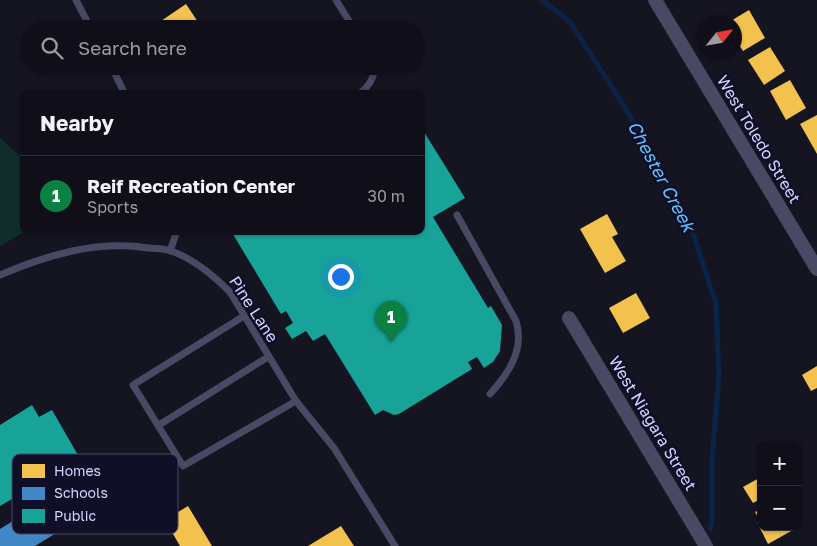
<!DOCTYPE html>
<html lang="en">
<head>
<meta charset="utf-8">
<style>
	body { margin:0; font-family:"Golos Text",sans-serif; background:#191822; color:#f1f3f6 }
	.controls { position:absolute; right:15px; bottom:15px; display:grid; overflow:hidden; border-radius:10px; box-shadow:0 1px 4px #0004 }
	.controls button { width:45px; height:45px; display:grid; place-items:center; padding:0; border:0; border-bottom:1px solid #302f38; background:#100f19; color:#f1f3f6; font:25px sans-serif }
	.compass { position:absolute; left:697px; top:15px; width:45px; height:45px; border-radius:50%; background:#100f19; box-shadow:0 1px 4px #0004; rotate:59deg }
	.you { position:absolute; left:340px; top:276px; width:18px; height:18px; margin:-12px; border:4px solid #fff; border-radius:50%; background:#1a73e8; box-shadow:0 0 0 8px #1a73e833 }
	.badge { display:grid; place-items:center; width:32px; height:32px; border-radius:50%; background:#0b8043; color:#fff; font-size:16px; font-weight:700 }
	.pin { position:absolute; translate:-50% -41px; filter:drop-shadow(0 1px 2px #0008) }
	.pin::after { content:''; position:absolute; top:26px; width:18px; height:15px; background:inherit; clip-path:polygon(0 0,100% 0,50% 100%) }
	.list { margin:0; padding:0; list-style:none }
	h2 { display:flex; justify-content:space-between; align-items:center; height:65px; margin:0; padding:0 20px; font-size:21px }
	h2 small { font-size:16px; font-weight:400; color:#9c9ca2 }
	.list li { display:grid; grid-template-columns:32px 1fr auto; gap:15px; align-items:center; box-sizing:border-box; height:80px; padding:0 20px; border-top:1px solid #302f38 }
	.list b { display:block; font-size:19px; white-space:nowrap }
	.list p { margin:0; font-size:16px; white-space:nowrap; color:#9c9ca2 }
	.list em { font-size:16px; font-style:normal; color:#9c9ca2 }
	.icon { flex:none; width:28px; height:28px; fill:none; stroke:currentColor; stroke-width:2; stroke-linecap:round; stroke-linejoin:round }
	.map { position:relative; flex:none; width:817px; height:546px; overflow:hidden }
	.search { position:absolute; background:#100f19; box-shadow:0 1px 4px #0004; left:20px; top:20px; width:405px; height:55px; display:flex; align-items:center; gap:12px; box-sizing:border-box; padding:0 18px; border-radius:28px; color:#9c9ca2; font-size:19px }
	.panel { position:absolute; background:#100f19; box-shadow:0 1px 4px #0004; left:20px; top:90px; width:405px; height:145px; border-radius:10px }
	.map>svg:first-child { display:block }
	.green { fill:#112e2c }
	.homes { fill:#f2c14e }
	.schools { fill:#3f88c5 }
	.public { fill:#17a398 }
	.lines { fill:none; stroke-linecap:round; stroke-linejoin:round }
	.stream { stroke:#0a2447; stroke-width:5 }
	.service { stroke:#484962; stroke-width:7 }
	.minor { stroke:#484962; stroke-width:14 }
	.labels { text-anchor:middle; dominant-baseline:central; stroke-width:5; stroke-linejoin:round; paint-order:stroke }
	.street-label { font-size:16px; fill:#d6d4ff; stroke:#110e27 }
	.water-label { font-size:18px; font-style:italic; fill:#62c1ff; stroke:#110e27 }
	.key { fill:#110e27; stroke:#4c4968; stroke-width:1 }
	.key-label { font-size:14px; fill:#d6d4ff }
</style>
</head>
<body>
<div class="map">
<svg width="817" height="546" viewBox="0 0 817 546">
	<rect width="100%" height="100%" fill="#151421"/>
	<polygon class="green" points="0,138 24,160 24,231 26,231 0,246"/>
	<g class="homes">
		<polygon points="186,4 202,28 158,29 155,25"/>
		<polygon points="749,10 765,38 743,51 734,37 734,22 729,22"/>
		<polygon points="770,47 785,71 764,85 748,60"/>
		<polygon points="167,66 184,66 172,74"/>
		<polygon points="790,80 806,108 786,120 770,91"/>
		<polygon points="817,115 817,154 800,124"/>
		<polygon points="607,214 618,234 612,237 626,261 605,273 580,229"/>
		<polygon points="636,293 650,318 623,333 609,308"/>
		<polygon points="817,366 817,388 811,391 802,375"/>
		<polygon points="761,477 761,499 753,503 743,487"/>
		<polygon points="188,506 212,546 180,546 165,520"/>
		<polygon points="761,509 761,527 792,527 793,530 768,544 757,522 760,521 755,512"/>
		<polygon points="341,526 354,546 308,546"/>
	</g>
	<polygon class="schools" points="84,477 102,505 35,546 0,546 0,529"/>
	<g class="public">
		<polygon points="421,127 465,198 433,217 488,308 491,306 502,325 500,351 493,362 484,368 477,357 468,362 472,369 399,414 394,415 383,410 375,415 325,334 313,341 306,331 292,339 285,328 293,323 286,311 281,314 231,231 421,231"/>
		<polygon points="32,405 39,417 52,410 82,462 75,466 82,477 37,504 29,489 0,506 0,425"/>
	</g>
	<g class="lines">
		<polyline class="stream" points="542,0 570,22 626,109 690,224 716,304 719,376 712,459 712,521 710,529"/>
		<g class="service">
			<polyline points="76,0 91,29"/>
			<polyline points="336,0 354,29"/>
			<polyline points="111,66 125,94"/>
			<path d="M359 94C368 88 375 77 374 66"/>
			<path d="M457 215 516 321C525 350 508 374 490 394"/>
			<polyline points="170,251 177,231"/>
			<path d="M0 275C47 255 97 240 148 248 155 249 164 248 171 251 192 258 214 276 230 292L296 401 334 448 395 546"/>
			<polyline points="244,316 133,385 183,466 296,401"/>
			<polyline points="159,425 268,357"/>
		</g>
		<g class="minor">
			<polyline points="655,0 817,269"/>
			<polyline points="569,318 706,546"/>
		</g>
	</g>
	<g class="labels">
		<g class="street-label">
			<text transform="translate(759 139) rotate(59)">West Toledo Street</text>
			<text transform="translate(254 309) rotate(57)">Pine Lane</text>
			<text transform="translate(653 423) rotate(59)">West Niagara Street</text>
		</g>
		<g class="water-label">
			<text transform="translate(662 176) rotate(62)">Chester Creek</text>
		</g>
	</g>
	<rect x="12" y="454" width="166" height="80" rx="8" class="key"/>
	<rect x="22" y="464" width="23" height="14" fill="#f2c14e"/>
	<rect x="22" y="487" width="23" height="13" fill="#3f88c5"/>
	<rect x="22" y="509" width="23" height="14" fill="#17a398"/>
	<g class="key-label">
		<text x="54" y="476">Homes</text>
		<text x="54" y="498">Schools</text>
		<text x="54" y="521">Public</text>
	</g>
</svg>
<div class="controls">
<button>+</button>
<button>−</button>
</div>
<svg class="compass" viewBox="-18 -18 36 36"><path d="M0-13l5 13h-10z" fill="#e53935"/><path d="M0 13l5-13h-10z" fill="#9c9ca2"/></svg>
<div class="you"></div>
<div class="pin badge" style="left:391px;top:342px">1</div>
<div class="search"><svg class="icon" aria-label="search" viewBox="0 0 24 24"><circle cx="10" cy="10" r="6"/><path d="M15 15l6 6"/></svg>Search here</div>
<section class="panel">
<h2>Nearby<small></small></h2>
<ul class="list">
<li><span class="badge">1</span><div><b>Reif Recreation Center</b><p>Sports</p></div><em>30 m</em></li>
</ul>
</section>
</div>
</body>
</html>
